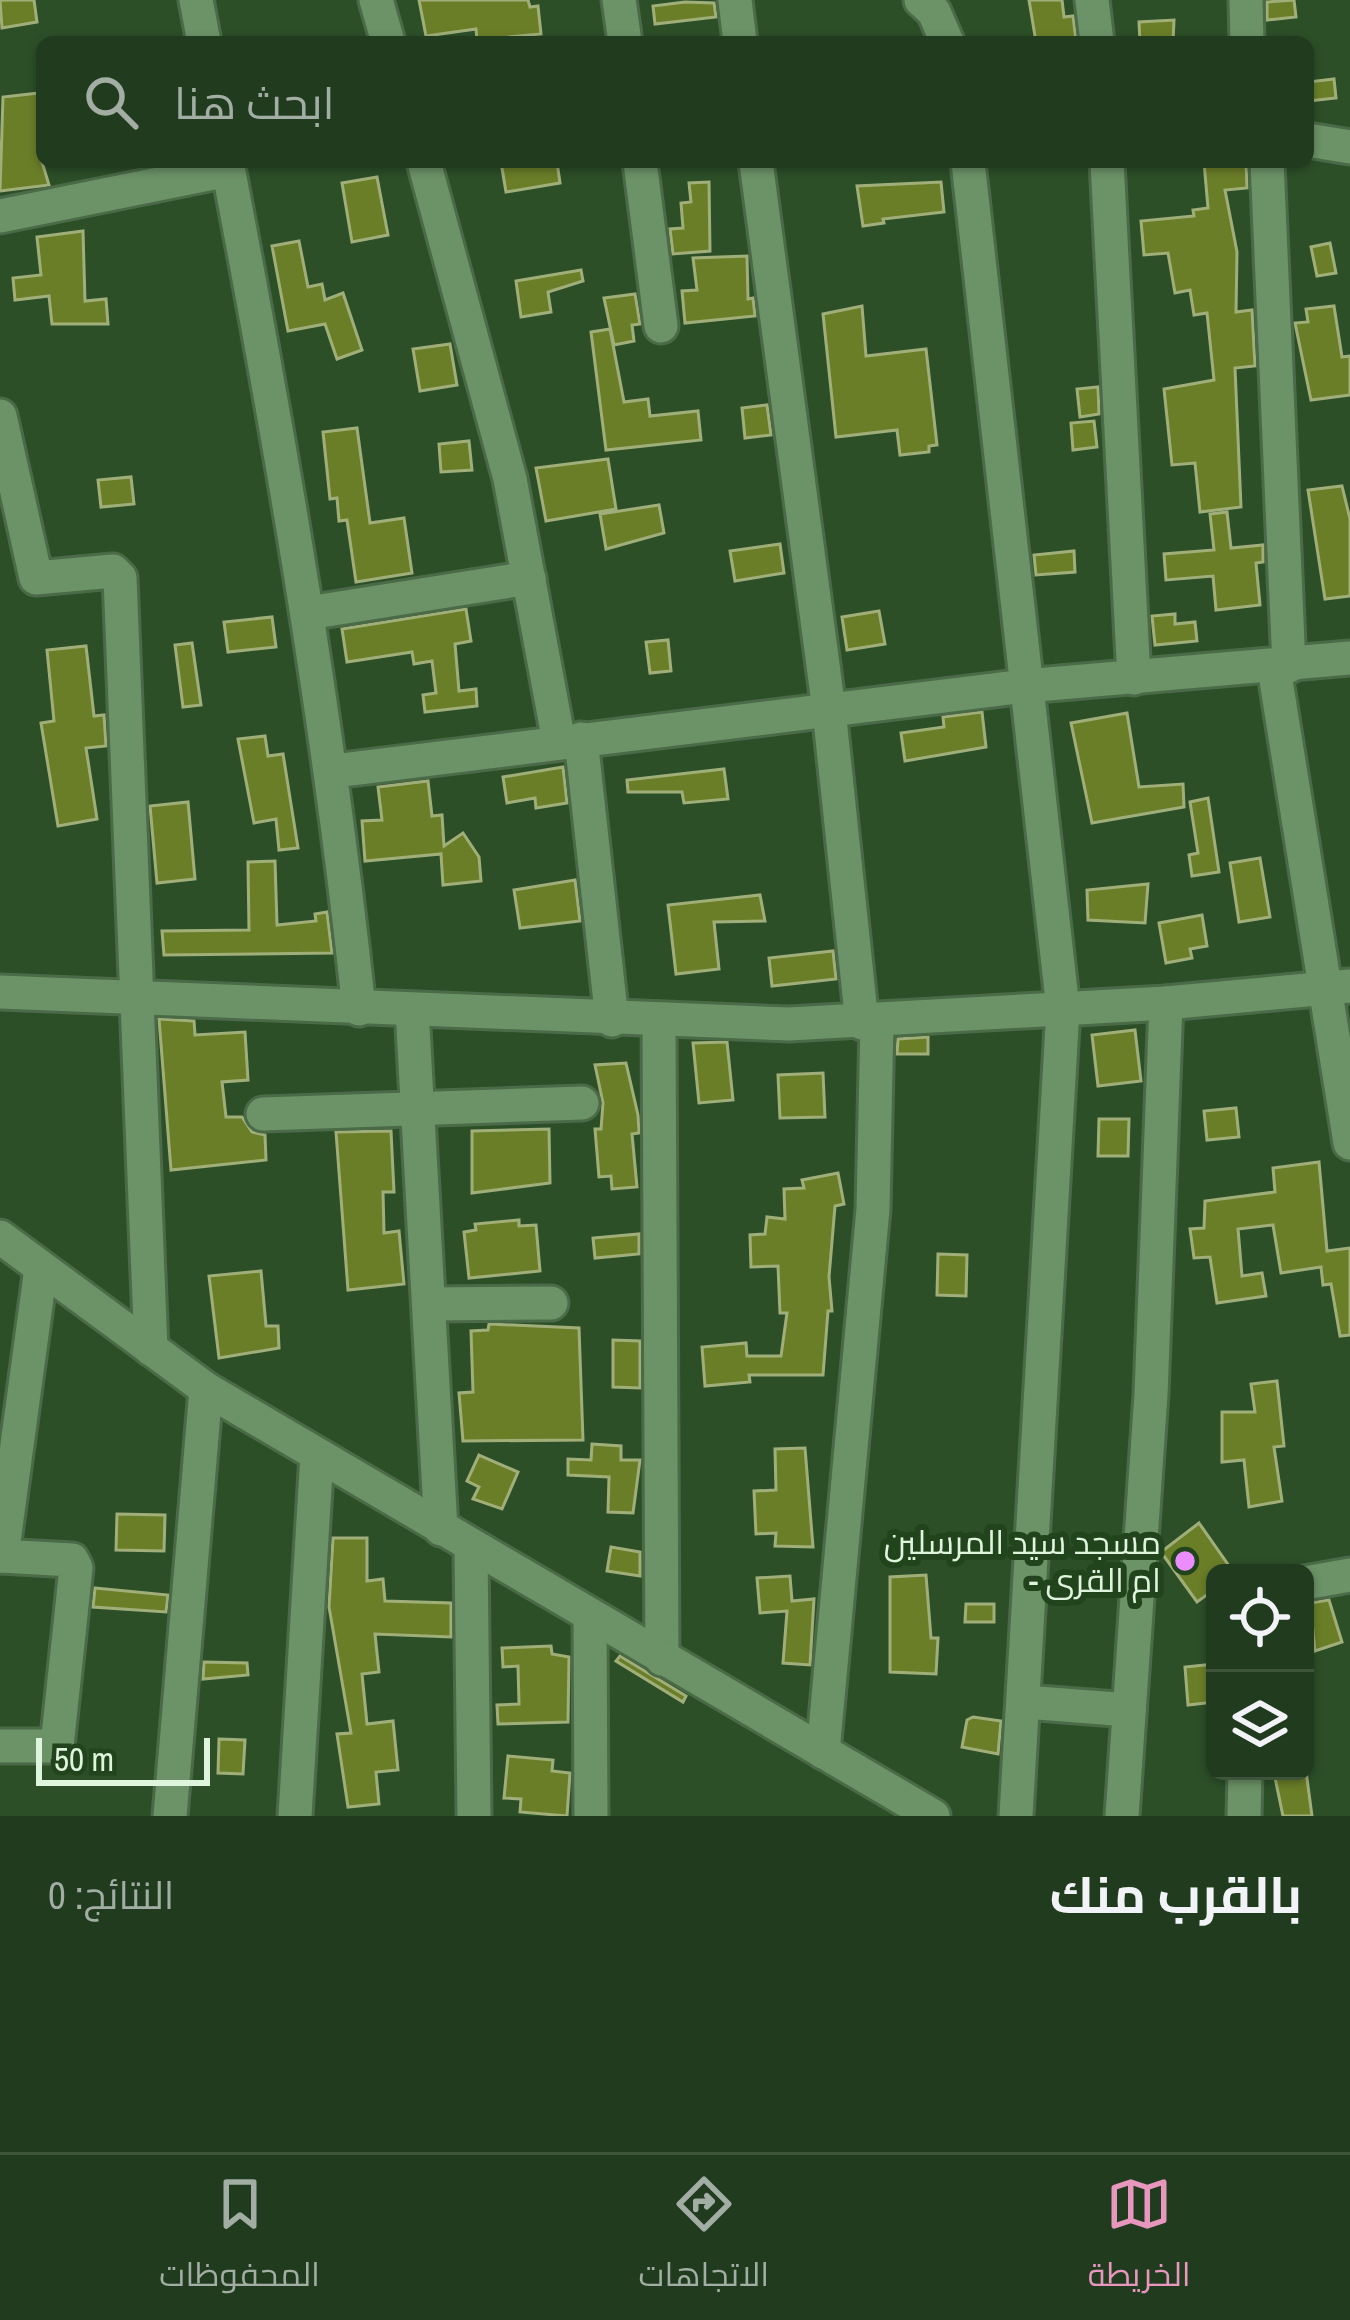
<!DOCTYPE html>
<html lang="ar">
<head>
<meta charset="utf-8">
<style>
	body { margin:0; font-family:"Archivo Narrow",Cairo,sans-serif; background:#2d462b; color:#f1f3f6; direction:rtl }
	.controls { position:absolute; right:36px; bottom:36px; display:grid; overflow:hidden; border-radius:18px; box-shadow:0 3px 9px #0004 }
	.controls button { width:108px; height:108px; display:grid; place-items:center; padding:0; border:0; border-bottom:3px solid #3e553c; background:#213b1e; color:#f1f3f6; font:60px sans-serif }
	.scale { position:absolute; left:36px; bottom:30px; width:174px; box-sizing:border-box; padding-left:12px; border:6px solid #dff4dc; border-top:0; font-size:33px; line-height:42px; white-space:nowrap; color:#dff4dc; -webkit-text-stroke:9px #22441d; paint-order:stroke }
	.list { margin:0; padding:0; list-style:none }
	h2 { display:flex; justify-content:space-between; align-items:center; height:156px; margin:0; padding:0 48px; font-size:51px }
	h2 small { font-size:39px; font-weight:400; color:#a2ada4 }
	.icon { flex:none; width:66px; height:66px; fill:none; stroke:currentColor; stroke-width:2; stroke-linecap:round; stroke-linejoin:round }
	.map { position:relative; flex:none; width:1350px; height:1816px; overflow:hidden; direction:ltr }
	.search { position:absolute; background:#213b1e; box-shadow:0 3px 9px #0004; left:36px; right:36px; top:36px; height:132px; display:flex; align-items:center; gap:30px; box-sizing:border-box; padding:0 42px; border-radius:18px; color:#a2ada4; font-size:45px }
	.sheet { height:336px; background:#213b1e }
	nav { display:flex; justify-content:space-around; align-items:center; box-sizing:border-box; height:168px; border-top:3px solid #3e553c; background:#213b1e; font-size:33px; color:#a2ada4 }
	nav a { display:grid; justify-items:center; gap:6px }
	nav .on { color:#e797bd }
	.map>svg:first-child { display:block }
	.building { fill:#6a7e28; stroke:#a0af79; stroke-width:3 }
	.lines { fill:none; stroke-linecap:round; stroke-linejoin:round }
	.minor-casing { stroke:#4b6a47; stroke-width:39 }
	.minor { stroke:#6c9267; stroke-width:33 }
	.poi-dot { fill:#eb8dfc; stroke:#22441d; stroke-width:4.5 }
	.labels { text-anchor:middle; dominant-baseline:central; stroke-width:12; stroke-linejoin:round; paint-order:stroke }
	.poi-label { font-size:33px; fill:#dff4dc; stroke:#22441d; text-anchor:end }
</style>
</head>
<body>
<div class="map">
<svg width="1350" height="1816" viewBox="0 0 1350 1816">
	<rect width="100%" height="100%" fill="#2c4f28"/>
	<g class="building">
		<polygon points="0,0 34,0 37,22 2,28"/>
		<polygon points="419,0 528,0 530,7 538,6 541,34 477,40 476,29 426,36"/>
		<polygon points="1029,0 1062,0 1064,17 1073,16 1076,40 1036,42"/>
		<polygon points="1294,0 1296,17 1267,20 1267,2"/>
		<polygon points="685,2 714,3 716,17 655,24 653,6"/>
		<polygon points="1174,20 1173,42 1140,42 1139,22"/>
		<polygon points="1334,79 1336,98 1308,101 1308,82"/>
		<polygon points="39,93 42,162 49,185 0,191 3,97"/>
		<polygon points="501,162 557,162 560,183 506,192"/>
		<polygon points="1204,162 1246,162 1247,188 1225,190 1237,252 1236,312 1252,310 1255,366 1235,368 1241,507 1200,512 1195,463 1172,465 1164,389 1214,380 1207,313 1194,315 1190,290 1175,293 1168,253 1144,255 1141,221 1194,216 1193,210 1208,208"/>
		<polygon points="377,177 388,235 352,242 342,183"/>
		<polygon points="709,182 710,251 673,254 670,229 683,228 681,203 691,202 689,183"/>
		<polygon points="941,182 944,212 883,219 884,223 863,226 857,186"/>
		<polygon points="83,231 85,301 106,299 108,324 52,324 49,296 15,300 13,278 41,275 37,237"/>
		<polygon points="299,241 308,287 322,284 325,300 343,293 362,350 337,359 325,324 288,331 272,246"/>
		<polygon points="1330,243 1336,273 1317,276 1311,247"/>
		<polygon points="747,256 748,299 753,298 755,316 685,323 682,291 697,290 693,258"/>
		<polygon points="581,270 583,281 548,292 551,312 521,317 516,281"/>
		<polygon points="635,294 640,324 632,325 634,341 614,345 604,298"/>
		<polygon points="862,306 866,356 926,349 937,445 929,446 929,452 900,455 897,430 836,437 823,314"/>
		<polygon points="1334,306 1342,357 1350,356 1350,395 1311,400 1295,323 1308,322 1306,309"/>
		<polygon points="610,329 624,402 648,399 650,416 698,411 701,440 606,450 591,332"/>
		<polygon points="450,344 457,385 420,391 413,349"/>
		<polygon points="1098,387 1099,414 1080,417 1077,389"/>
		<polygon points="767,405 771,435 745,438 742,408"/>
		<polygon points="1094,421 1097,447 1073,450 1071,423"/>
		<polygon points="357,428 370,523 404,518 412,573 356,582 347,520 339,521 337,498 330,499 323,432"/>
		<polygon points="469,441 472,470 441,472 439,444"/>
		<polygon points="608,459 616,509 546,521 536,468"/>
		<polygon points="131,477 134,504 101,507 98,480"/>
		<polygon points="1342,486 1350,519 1350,596 1325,599 1308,490"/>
		<polygon points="659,505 664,533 606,549 600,514"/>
		<polygon points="1227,512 1231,548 1263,545 1263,562 1256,563 1260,605 1216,610 1213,576 1166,580 1164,554 1214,550 1210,514"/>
		<polygon points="780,544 784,573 735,581 730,551"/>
		<polygon points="1074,551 1075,572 1036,575 1034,555"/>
		<polygon points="466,609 471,641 455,644 459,691 476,689 477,706 425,712 423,695 436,693 432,661 414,664 412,652 347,662 342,629"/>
		<polygon points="879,611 885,644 847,650 842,617"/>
		<polygon points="1175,614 1175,624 1195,622 1197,641 1155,645 1152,616"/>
		<polygon points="272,617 276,647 228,652 224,622"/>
		<polygon points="668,640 671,671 650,673 646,642"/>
		<polygon points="192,643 201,705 183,707 175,645"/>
		<polygon points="86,646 94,716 104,715 106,746 86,748 97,819 58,826 41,723 54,721 47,650"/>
		<polygon points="982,712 986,747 905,761 901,733 944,727 943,717"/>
		<polygon points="1127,713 1139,787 1183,784 1184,807 1092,823 1071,723"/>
		<polygon points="265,736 268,756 283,754 298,848 279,850 276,819 254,823 238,739"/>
		<polygon points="563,767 567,803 536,808 535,798 507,803 503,777"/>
		<polygon points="724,769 728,799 684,803 682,792 628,792 627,780"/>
		<polygon points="428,781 432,816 442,815 444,846 463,833 479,857 481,881 443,885 441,854 365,861 362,821 382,820 378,787"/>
		<polygon points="1208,798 1219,872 1192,876 1189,855 1198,853 1190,802"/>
		<polygon points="188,802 195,879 157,883 150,806"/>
		<polygon points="1260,858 1270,917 1239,922 1230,863"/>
		<polygon points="275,861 277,925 316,921 315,914 327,912 332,953 164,955 162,931 249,930 248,862"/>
		<polygon points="575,880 580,921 520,928 514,890"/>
		<polygon points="1148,884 1145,923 1088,920 1087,890"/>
		<polygon points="760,895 765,921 714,922 719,969 676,974 668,905"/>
		<polygon points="1202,915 1207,946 1190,949 1192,958 1166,963 1159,923"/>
		<polygon points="833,951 836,979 772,986 769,958"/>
		<polygon points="159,1019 194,1021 195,1035 245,1032 248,1080 222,1082 226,1117 242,1117 252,1132 265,1135 266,1160 171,1170"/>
		<polygon points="1135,1030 1141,1081 1098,1086 1092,1035"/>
		<polygon points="928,1037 928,1054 897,1054 898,1039"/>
		<polygon points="727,1042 733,1100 699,1103 693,1043"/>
		<polygon points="626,1063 638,1115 639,1133 632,1134 637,1187 612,1189 611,1176 599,1177 595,1129 601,1129 603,1103 595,1065"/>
		<polygon points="823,1073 825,1117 780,1118 778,1075"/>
		<polygon points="1236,1108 1239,1137 1207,1140 1204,1111"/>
		<polygon points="1099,1119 1129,1119 1128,1156 1098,1156"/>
		<polygon points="549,1129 550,1183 472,1193 472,1131"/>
		<polygon points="391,1131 394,1192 383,1192 384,1233 399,1231 404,1284 348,1290 336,1132"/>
		<polygon points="1319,1162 1327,1251 1350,1248 1350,1335 1340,1336 1331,1284 1323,1285 1321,1267 1281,1273 1273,1225 1238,1229 1242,1276 1262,1273 1266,1296 1217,1303 1210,1257 1194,1258 1190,1229 1204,1228 1205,1201 1275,1192 1273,1168"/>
		<polygon points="838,1173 844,1204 835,1206 829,1277 832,1311 828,1311 823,1375 749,1375 750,1382 705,1386 702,1347 746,1343 747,1356 781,1356 787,1313 780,1313 778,1266 751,1267 750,1235 765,1234 767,1217 785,1219 784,1189 804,1188 802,1180"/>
		<polygon points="519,1220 519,1226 536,1225 540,1271 469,1278 464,1232 476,1230 475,1224"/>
		<polygon points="639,1234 639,1254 595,1258 593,1238"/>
		<polygon points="938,1254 967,1255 966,1296 937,1295"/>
		<polygon points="261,1271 266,1326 278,1326 279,1348 219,1358 209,1276"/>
		<polygon points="489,1324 579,1328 583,1440 463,1441 459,1393 473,1392 471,1331 488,1330"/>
		<polygon points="613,1340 640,1341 640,1388 613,1387"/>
		<polygon points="1277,1381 1284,1446 1274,1447 1282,1501 1249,1507 1244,1460 1222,1462 1222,1412 1255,1412 1251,1384"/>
		<polygon points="592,1444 621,1446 621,1460 640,1460 633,1513 608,1512 609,1477 568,1475 568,1459 591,1460"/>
		<polygon points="805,1448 813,1547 775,1546 776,1533 756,1534 754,1491 776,1490 775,1449"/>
		<polygon points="479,1455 518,1472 502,1509 473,1499 479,1487 467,1481"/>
		<polygon points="117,1514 165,1515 164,1551 116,1550"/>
		<polygon points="1199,1523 1234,1573 1215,1573 1215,1589 1197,1602 1161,1552"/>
		<polygon points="333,1538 367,1538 367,1581 383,1579 385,1601 451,1603 451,1637 375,1634 379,1672 362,1674 367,1724 393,1721 398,1770 376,1772 379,1804 348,1807 337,1734 351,1733 329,1607"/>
		<polygon points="611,1547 640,1552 640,1576 607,1571"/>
		<polygon points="926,1575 931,1638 938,1638 936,1674 890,1672 890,1577"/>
		<polygon points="790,1576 792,1601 814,1599 810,1665 783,1663 787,1611 760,1613 757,1578"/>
		<polygon points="95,1588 168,1595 166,1612 93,1607"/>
		<polygon points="1329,1600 1342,1642 1315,1651 1310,1603"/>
		<polygon points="966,1604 994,1604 994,1622 965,1622"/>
		<polygon points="551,1646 552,1654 569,1657 568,1722 498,1724 497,1705 519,1704 518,1666 503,1667 502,1648"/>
		<polygon points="620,1656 686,1696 683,1702 616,1661"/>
		<polygon points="204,1662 247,1663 248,1675 203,1679"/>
		<polygon points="1215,1664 1215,1702 1188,1705 1185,1667"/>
		<polygon points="973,1717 1001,1721 998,1754 962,1747 967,1720"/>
		<polygon points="219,1739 245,1740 243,1774 218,1773"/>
		<polygon points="508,1756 553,1760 552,1771 570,1773 567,1816 520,1812 521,1799 504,1798"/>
		<polygon points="1306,1771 1312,1816 1283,1816 1274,1773"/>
	</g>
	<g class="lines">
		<defs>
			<g id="minor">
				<polyline points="196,0 204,42"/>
				<polyline points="376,0 388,42"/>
				<polyline points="619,0 625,42"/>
				<polyline points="735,0 740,42"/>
				<polyline points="921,0 934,12 947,42"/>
				<polyline points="1092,0 1097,42"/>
				<polyline points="1246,0 1247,42"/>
				<polyline points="1308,140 1350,147"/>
				<path d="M227 162C281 444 329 724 359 1009"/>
				<polyline points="424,162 510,479 559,742"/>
				<polyline points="640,162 661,326"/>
				<polyline points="756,162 829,710 862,1023"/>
				<polyline points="968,162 1063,1009 1016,1816"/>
				<polyline points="1107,162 1134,678"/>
				<polyline points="1267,162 1289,666"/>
				<polyline points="0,216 228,170"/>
				<polyline points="0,416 36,578 113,571 120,578 151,1349"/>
				<polyline points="308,613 529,578"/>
				<polyline points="1274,668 1350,1143"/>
				<polyline points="581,739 612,1020"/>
				<polyline points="334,771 1025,686 1350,658"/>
				<polyline points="0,992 789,1024 1166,1003 1350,986"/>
				<polyline points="412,1010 441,1529"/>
				<polyline points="659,1022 662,1659"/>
				<polyline points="263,1114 582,1103"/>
				<polyline points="0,1237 206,1389 933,1816"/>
				<polyline points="429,1304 551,1303"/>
				<polyline points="471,1549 474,1816"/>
				<polyline points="0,1556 72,1560 76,1568 57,1746 0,1746"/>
				<polyline points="2,1556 41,1268"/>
				<polyline points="1305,1583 1350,1575"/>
				<polyline points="590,1617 591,1816"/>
				<polyline points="1025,1702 1129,1710"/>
				<polyline points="823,1752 873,1209 877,1022"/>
				<polyline points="170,1816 206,1389"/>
				<polyline points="295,1816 317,1455"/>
				<polyline points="1122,1816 1151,1394 1166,1003"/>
				<polyline points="1244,1816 1245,1771"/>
			</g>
		</defs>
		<use href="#minor" class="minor-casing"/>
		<use href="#minor" class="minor"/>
	</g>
	<circle class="poi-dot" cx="1185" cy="1561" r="12"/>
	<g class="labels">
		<g class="poi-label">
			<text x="1161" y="1542">مسجد سيد المرسلين<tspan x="1161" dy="38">- ام القرى</tspan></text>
		</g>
	</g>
</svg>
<div class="controls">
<button><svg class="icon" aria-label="locate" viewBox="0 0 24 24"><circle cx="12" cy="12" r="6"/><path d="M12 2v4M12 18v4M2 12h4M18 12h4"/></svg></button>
<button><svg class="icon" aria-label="layers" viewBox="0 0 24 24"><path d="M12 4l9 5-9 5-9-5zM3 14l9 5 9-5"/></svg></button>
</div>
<div class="scale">50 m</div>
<div class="search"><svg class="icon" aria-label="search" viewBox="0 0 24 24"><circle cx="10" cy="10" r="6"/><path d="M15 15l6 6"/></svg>ابحث هنا</div>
</div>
<section class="sheet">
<h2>بالقرب منك<small>النتائج: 0</small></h2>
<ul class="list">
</ul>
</section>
<nav>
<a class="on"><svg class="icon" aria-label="map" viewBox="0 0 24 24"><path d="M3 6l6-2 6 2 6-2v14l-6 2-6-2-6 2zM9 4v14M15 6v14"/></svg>الخريطة</a>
<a><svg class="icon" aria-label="directions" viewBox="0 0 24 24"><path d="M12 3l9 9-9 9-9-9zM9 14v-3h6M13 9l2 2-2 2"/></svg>الاتجاهات</a>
<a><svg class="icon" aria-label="saved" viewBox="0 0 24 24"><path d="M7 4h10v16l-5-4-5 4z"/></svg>المحفوظات</a>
</nav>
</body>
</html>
